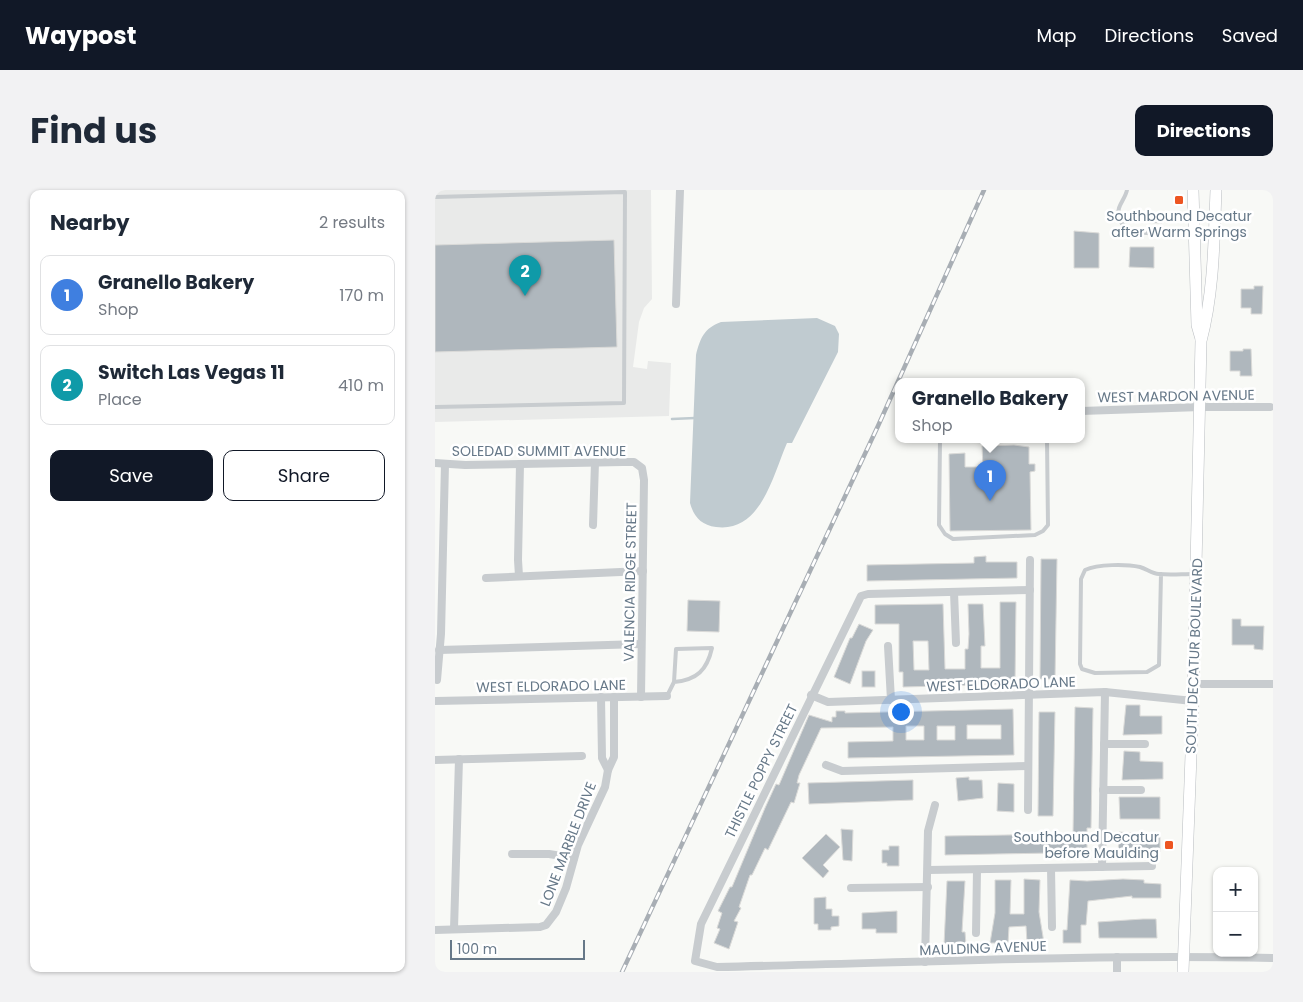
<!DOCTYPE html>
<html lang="en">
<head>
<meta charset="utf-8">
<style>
	body { margin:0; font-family:Poppins,sans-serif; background:#f2f2f3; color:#1f2937 }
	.controls { position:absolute; right:15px; bottom:15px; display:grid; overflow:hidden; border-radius:10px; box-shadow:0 1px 4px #0004 }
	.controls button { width:45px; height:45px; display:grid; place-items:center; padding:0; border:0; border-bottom:1px solid #e0e1e3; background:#fff; color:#1f2937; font:25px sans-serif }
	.scale { position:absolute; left:15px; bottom:12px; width:135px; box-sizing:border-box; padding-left:5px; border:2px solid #667888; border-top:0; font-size:14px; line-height:18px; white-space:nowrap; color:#667888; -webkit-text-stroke:4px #fff; paint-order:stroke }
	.you { position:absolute; left:465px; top:521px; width:18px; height:18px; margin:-12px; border:4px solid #fff; border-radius:50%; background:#1a73e8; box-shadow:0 0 0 8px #1a73e833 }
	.badge { display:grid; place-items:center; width:32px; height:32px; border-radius:50%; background:#111827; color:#fff; font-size:16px; font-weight:700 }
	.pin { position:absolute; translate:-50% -41px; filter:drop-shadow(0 1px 2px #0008) }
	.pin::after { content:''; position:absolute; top:26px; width:18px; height:15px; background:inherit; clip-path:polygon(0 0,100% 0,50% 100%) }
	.popup { position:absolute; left:460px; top:188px; width:190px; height:65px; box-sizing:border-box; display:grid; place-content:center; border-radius:10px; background:#fff; filter:drop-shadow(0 1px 4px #0005); font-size:16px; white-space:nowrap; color:#747a83 }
	.popup b { font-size:19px; color:#1f2937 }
	.popup::after { content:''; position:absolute; left:50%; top:100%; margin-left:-10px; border:10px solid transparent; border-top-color:#fff }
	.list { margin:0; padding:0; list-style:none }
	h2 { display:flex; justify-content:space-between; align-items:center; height:65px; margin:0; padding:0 20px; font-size:21px }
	h2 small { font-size:16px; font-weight:400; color:#747a83 }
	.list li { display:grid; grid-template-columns:32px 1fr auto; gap:15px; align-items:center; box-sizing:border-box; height:80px; margin:0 10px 10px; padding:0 10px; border:1px solid #e0e1e3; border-radius:10px }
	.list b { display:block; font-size:19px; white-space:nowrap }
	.list p { margin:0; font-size:16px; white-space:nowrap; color:#747a83 }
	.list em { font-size:16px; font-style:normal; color:#747a83 }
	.actions { display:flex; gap:10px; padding:15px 20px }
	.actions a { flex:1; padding:11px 0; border:1px solid #111827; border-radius:10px; text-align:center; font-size:18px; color:#111827 }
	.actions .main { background:#111827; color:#fff }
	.map { position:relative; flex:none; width:838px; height:782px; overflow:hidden; border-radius:10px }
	header { display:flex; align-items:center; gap:30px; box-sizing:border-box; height:70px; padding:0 25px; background:#111827; color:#fff }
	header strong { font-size:24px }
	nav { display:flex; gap:28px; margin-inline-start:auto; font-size:18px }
	.intro { display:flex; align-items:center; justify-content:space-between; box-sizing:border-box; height:120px; padding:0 30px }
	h1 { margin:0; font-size:35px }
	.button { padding:12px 22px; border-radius:10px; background:#111827; color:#fff; font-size:18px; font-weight:700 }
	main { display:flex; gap:30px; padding:0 30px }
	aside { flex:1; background:#fff; border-radius:10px; box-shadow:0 1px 4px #0004 }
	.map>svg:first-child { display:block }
	.built { fill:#e9eae9 }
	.water { fill:#c0cbd0 }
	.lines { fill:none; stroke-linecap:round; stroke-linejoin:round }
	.stream { stroke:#c0cbd0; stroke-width:2.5 }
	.building { fill:#afb7bd; stroke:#dadad8; fill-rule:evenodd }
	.primary-casing { stroke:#b9bdc1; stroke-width:12 }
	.service { stroke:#c8cccf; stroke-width:4 }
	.minor { stroke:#c8cccf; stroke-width:8 }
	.primary { stroke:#fff; stroke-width:11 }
	.rail-casing { stroke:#a8aeb4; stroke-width:4.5 }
	.rail { stroke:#fff; stroke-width:2.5; stroke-dasharray:8; stroke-linecap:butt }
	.poi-dot { fill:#ed5521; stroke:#fff; stroke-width:2 }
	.labels { text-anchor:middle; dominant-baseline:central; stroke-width:5; stroke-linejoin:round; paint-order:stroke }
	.poi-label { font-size:14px; fill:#667888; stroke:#fff }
	.street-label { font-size:14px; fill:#667888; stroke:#fff }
</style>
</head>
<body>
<header>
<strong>Waypost</strong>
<nav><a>Map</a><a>Directions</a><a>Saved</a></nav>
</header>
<div class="intro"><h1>Find us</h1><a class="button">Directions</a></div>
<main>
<aside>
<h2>Nearby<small>2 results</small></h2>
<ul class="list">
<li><span class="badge" style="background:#3f7fe0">1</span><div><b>Granello Bakery</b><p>Shop</p></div><em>170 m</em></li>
<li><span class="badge" style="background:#0f9aa8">2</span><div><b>Switch Las Vegas 11</b><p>Place</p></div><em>410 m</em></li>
</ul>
<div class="actions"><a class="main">Save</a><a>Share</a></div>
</aside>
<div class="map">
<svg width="838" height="782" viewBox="0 0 838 782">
	<rect width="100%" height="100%" fill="#f8f9f6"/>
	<polygon class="built" points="0,0 216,0 217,109 209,118 204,132 198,177 212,179 213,171 236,173 234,226 0,232"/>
	<path class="water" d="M382 128 400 136 404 144 403 162 357 253H352C338 285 326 343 281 337 266 335 259 327 255 313L261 165C265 149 269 138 286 132Z"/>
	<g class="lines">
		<polyline class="stream" points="237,229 260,228"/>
	</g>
	<g class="building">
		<polygon points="690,24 728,25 727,33 691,32"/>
		<polygon points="639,41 664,43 664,78 639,78"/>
		<polygon points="179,50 182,157 0,162 0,55"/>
		<polygon points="695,57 719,57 719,78 694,77"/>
		<polygon points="819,96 828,96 827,124 816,124 816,118 806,118 806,99 819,99"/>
		<polygon points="808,159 816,159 817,186 805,186 805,181 795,181 795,161 808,161"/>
		<polygon points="579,255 594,257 594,274 600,274 600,281 595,282 596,340 515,341 514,264 530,263 530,277 548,277 547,256"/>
		<polygon points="551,366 551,372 582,372 582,388 432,391 432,375 539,373 539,367"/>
		<polygon points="606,369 622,369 620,489 605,489"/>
		<polygon points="253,410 285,411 284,442 252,441"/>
		<path d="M565 412H581L580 494 468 497V482H464V434H440V415L508 414 510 479H530V459H533L534 444 533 414H548L550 456H546V478H565ZM478 451H493L494 480H479Z"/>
		<polygon points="797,429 806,429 806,436 829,436 828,460 819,459 819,455 797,455"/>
		<polygon points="424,434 438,440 431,451 415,494 399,487 415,448 417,448"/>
		<rect x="427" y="481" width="13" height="16"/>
		<polygon points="691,515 705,515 705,526 727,526 727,544 688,545"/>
		<polygon points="640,517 658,518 656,638 652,638 652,663 616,661 616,663 510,665 510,646 638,644"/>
		<path d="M578 519 579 565 413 568V552L458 551V537L386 538 364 585 362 593H365L359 613 356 612 333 660 330 658 317 685H315L304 717 306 718 299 731 303 732 294 759 279 753 285 739 282 738 287 723 283 721 295 697H297L330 618 341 594 344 595 374 525 397 532V527H401V521H410V523ZM532 535H566V549H532ZM471 536H489V550H471ZM502 536H520V550H502Z"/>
		<polygon points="604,522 620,522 618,626 603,626"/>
		<polygon points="689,561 705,562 705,571 728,572 728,589 687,590"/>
		<polygon points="534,587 534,590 547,590 548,608 523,611 521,588"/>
		<polygon points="478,590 478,610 374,614 373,593"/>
		<polygon points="563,593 579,594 579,622 562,621"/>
		<polygon points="684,607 725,607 725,629 685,629"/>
		<polygon points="406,639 418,640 417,671 408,670"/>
		<polygon points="684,642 717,645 717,643 725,643 725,662 701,662 700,669 683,668"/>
		<polygon points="391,644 405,657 388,675 394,681 388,688 367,668"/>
		<polygon points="454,656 464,656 464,676 452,676 452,673 447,673 447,660 454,660"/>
		<polygon points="589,689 605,690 604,722 609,753 592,753 591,736 574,737 573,753 555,753 560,723 560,690 576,690 575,724 589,724"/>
		<polygon points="688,689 709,690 709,693 726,694 726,708 697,708 697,706 653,711 651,735 646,735 646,753 628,753 628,740 632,740 635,690 652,691"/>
		<polygon points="512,691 530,691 527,742 530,742 531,755 509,755"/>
		<polygon points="391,707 391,719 397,719 397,726 404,726 404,736 396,737 396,740 383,740 383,734 379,734 379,708"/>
		<polygon points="462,721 462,743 441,743 441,739 427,739 427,723"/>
		<polygon points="708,729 721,729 722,748 664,748 663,732"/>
	</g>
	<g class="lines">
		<defs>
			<g id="primary">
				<polyline points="758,0 762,135 766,149"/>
				<path d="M748 782 758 511 766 151C779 102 779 50 781 0"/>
			</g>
		</defs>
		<use href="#primary" class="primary-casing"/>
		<g class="service">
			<path d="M692 0C691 6 686 12 684 18 676 51 738 43 757 43"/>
			<polyline points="0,7 190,2 189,213 0,217"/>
			<polyline points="505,250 504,335 510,344 518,349 600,345 608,341 613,335 612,250"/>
			<path d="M726 384 724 475 712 482 660 483 647 479 645 474 646 389 650 380C663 374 691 374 705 377 712 379 717 384 724 384 735 385 747 384 759 384"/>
			<path d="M232 506 239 492 241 459 277 458C272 480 262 490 239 492"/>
		</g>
		<g class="minor">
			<polyline points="241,114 245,0"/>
			<polyline points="646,221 766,217 835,217"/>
			<polyline points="0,273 30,275 188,272 199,272 207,278 209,290 206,507"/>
			<polyline points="158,335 160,272"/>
			<polyline points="84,386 83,370 85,274"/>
			<polyline points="51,388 208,381"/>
			<path d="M595 400 433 404 426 406 266 734 260 771 282 777C468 773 653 764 838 768"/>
			<polyline points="519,402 521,453"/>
			<polyline points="453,456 456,510"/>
			<polyline points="4,460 206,454"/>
			<polyline points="2,490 6,444 10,274"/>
			<polyline points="759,494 838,494"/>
			<polyline points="376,505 393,512 670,502 758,511"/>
			<polyline points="166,507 167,568 173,580"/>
			<polyline points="0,511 232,506"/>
			<polyline points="669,554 710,554"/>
			<polyline points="0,570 147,566"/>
			<polyline points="391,575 407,581 593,576"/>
			<polyline points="668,600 706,600"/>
			<polyline points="593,620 595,370"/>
			<polyline points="77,664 114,664 139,668"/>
			<polyline points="667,677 670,502"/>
			<polyline points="616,678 617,737"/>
			<polyline points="493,680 717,676"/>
			<polyline points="416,698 493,697"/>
			<polyline points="19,739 24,569"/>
			<polyline points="0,740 105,737 111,735 121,722 131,698 143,655 170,597 173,580 179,567 179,507"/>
			<polyline points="541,743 542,680"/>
			<polyline points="490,772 493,641 500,615"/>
			<polyline points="682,782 682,767"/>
		</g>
		<use href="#primary" class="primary"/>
		<defs>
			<polyline id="rail" points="187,782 443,236 549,0"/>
		</defs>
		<use href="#rail" class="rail-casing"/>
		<use href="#rail" class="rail"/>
	</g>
	<g class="poi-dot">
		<rect x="739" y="5" width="10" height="10" rx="2.5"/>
		<rect x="729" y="650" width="10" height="10" rx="2.5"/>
	</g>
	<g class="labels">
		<g class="poi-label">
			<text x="744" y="26">Southbound Decatur<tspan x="744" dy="16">after Warm Springs</tspan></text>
			<text x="724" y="647" text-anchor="end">Southbound Decatur<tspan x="724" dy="16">before Maulding</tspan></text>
		</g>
		<g class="street-label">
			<text transform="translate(741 206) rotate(-1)">WEST MARDON AVENUE</text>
			<text x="104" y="261">SOLEDAD SUMMIT AVENUE</text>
			<text transform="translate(195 392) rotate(-89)">VALENCIA RIDGE STREET</text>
			<text transform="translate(759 466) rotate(-88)">SOUTH DECATUR BOULEVARD</text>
			<text transform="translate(566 494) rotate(-2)">WEST ELDORADO LANE</text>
			<text transform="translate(116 496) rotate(-1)">WEST ELDORADO LANE</text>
			<text transform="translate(326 581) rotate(-64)">THISTLE POPPY STREET</text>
			<text transform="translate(133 654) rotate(-69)">LONE MARBLE DRIVE</text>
			<text transform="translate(548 758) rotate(-2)">MAULDING AVENUE</text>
		</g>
	</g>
</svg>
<div class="controls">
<button>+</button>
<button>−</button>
</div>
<div class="scale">100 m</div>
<div class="you"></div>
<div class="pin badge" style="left:555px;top:311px;background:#3f7fe0">1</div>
<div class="popup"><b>Granello Bakery</b>Shop</div>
<div class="pin badge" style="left:90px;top:106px;background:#0f9aa8">2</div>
</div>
</main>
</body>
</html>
